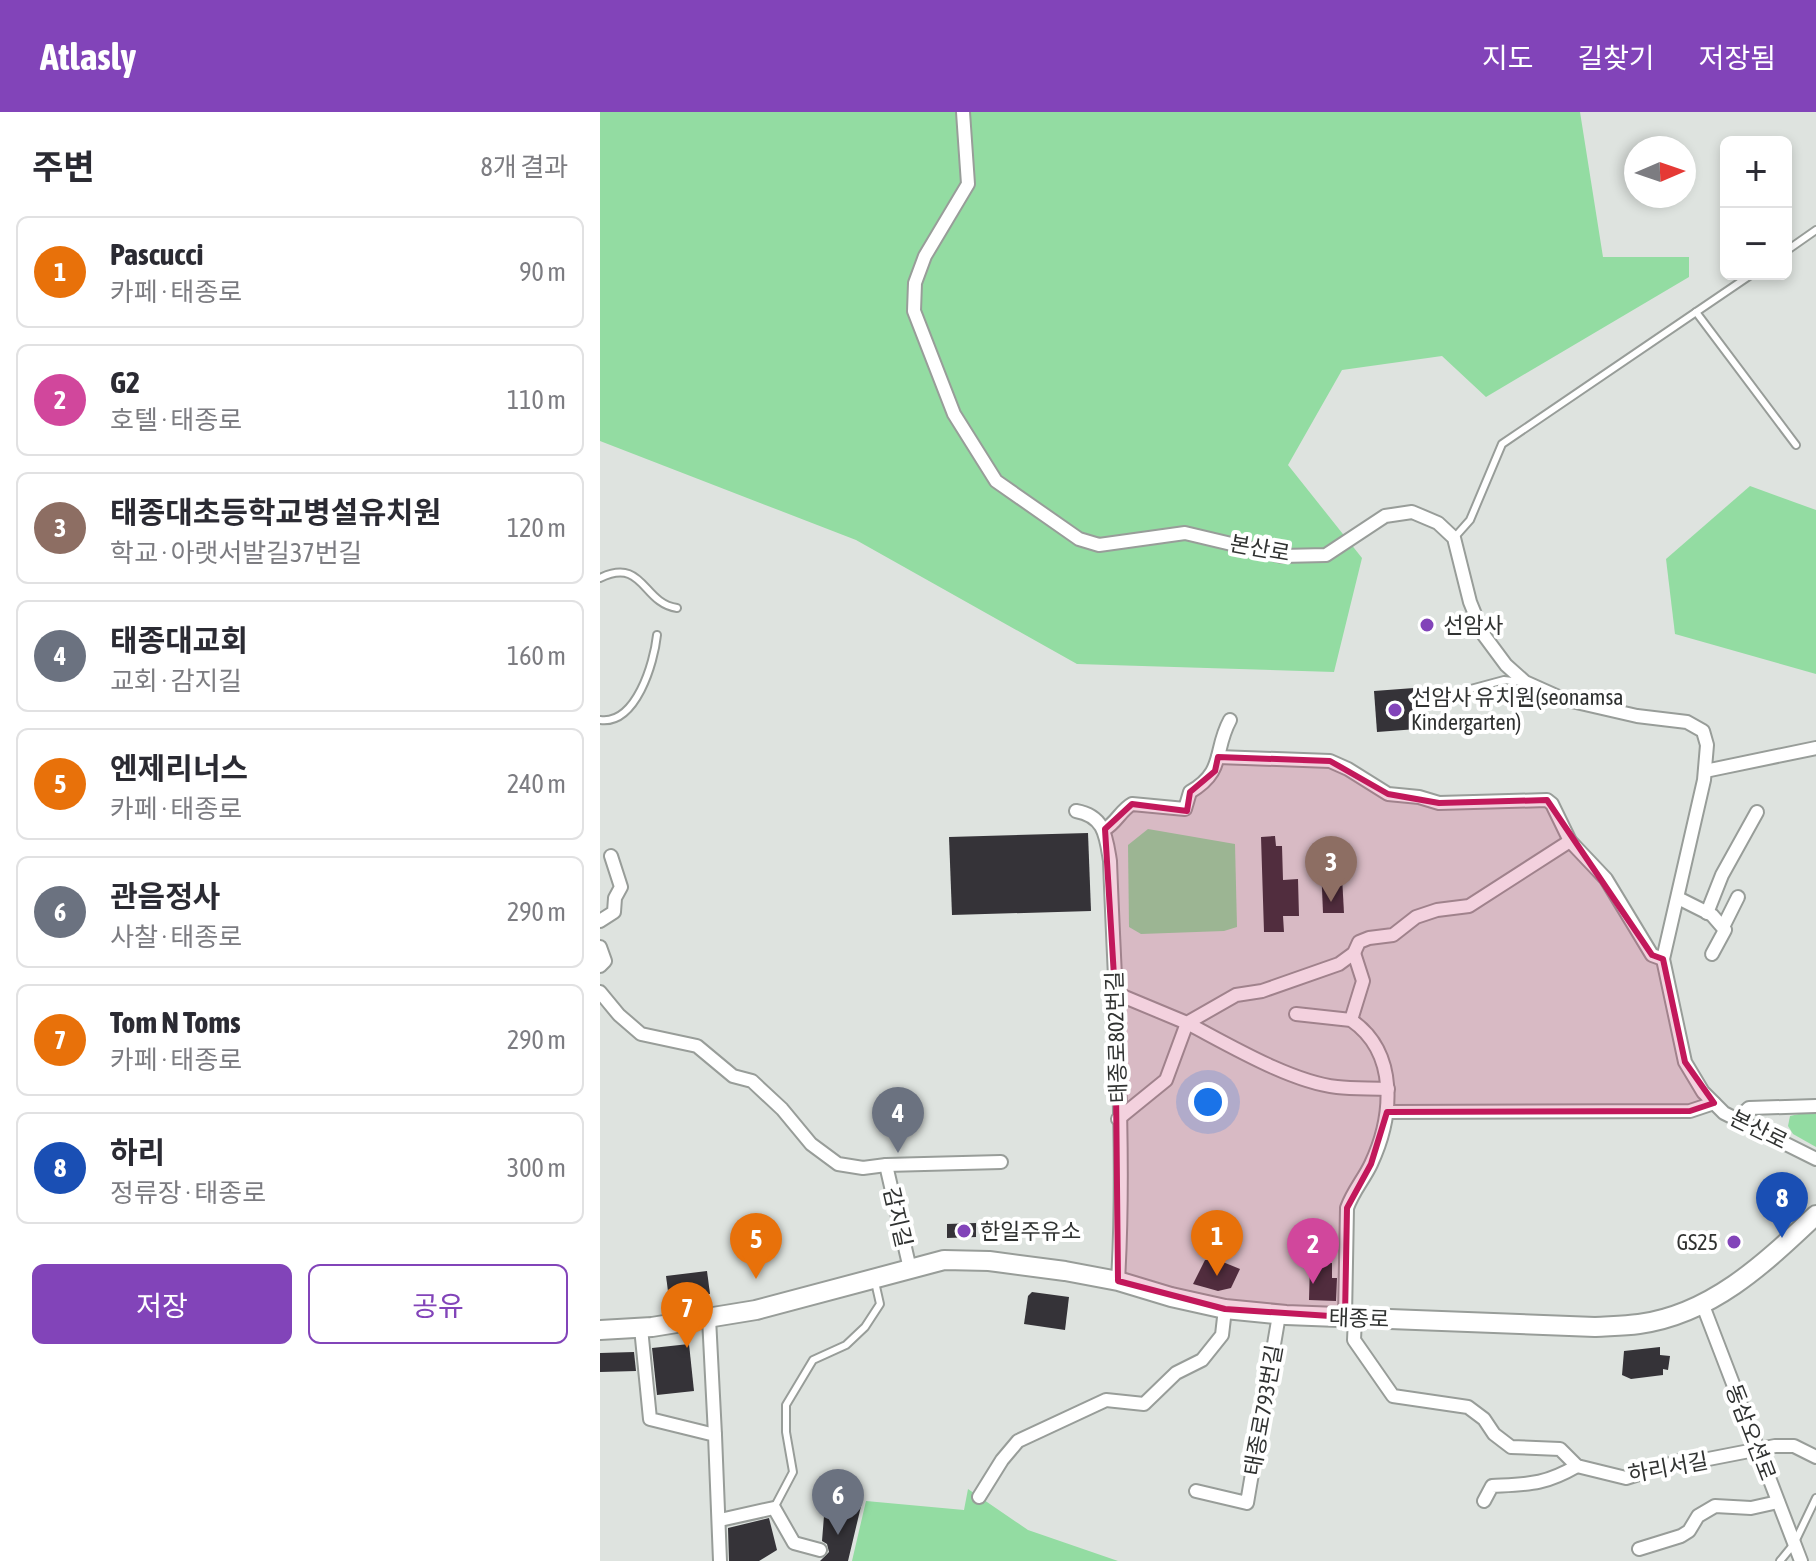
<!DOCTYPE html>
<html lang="ko">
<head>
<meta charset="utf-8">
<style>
	body { margin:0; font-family:"Asap Condensed","Noto Sans KR",sans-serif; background:#f7f7f7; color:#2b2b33 }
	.controls { position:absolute; right:24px; top:24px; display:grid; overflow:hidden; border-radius:12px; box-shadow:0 4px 12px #0003 }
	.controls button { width:72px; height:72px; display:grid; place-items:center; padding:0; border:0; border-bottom:2px solid #e1e1e2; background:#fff; color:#2b2b33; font:40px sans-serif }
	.compass { position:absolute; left:1024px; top:24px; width:72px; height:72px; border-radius:50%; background:#fff; box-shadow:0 4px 12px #0003; rotate:88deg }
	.you { position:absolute; left:608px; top:990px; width:28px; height:28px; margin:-20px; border:6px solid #fff; border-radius:50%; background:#1a73e8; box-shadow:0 0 0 12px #1a73e833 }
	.badge { display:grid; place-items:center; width:52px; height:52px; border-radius:50%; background:#8244b9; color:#fff; font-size:26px; font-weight:700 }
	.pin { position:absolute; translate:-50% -66px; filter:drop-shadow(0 2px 4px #0008) }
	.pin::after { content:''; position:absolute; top:42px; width:28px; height:24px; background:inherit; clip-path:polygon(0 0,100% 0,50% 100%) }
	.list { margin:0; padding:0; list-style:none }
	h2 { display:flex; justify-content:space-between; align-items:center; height:104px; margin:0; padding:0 32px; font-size:34px }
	h2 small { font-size:26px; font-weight:400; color:#7c7c81 }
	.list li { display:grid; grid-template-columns:52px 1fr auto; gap:24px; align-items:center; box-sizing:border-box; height:112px; margin:0 16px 16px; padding:0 16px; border:2px solid #e1e1e2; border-radius:12px }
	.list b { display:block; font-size:30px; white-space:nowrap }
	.list p { margin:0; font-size:26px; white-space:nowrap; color:#7c7c81 }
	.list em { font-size:26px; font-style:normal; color:#7c7c81 }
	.actions { display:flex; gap:16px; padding:24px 32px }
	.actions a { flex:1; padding:18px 0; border:2px solid #8244b9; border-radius:12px; text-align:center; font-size:28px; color:#8244b9 }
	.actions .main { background:#8244b9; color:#fff }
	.map { position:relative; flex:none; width:1216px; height:1449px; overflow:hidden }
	header { display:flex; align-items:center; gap:48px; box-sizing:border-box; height:112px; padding:0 40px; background:#8244b9; color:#fff }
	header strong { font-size:38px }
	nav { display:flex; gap:44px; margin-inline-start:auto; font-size:28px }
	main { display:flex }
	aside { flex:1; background:#fff }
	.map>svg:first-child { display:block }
	.green { fill:#93dca2 }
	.building { fill:#353338 }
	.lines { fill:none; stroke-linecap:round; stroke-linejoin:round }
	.lane-casing { stroke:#989d99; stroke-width:10 }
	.street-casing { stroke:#989d99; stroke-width:16 }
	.secondary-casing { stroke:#989d99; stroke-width:22 }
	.lane { stroke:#fff; stroke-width:6 }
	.street { stroke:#fff; stroke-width:12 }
	.secondary { stroke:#fff; stroke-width:18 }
	.marked { fill:#c2185b; fill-opacity:0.2; stroke:#c2185b; stroke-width:6; stroke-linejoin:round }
	.poi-dot { fill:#8244b9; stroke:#fff; stroke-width:3 }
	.labels { text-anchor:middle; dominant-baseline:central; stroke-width:8; stroke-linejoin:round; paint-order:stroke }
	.street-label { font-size:22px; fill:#303231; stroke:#fff }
	.poi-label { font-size:22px; fill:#303231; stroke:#fff; text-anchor:start }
</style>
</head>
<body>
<header>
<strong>Atlasly</strong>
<nav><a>지도</a><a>길찾기</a><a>저장됨</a></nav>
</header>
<main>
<aside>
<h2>주변<small>8개 결과</small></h2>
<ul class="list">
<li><span class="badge" style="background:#e8710a">1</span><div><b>Pascucci</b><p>카페 · 태종로</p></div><em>90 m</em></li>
<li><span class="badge" style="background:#d1479c">2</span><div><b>G2</b><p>호텔 · 태종로</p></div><em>110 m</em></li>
<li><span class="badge" style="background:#8d6e63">3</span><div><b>태종대초등학교병설유치원</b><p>학교 · 아랫서발길37번길</p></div><em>120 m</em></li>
<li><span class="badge" style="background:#6b7280">4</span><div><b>태종대교회</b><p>교회 · 감지길</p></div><em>160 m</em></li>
<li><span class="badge" style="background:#e8710a">5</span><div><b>엔제리너스</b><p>카페 · 태종로</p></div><em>240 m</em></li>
<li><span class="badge" style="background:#6b7280">6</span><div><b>관음정사</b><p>사찰 · 태종로</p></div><em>290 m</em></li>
<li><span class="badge" style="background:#e8710a">7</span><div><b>Tom N Toms</b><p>카페 · 태종로</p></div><em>290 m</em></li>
<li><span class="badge" style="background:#1a4fb4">8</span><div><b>하리</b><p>정류장 · 태종로</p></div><em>300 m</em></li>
</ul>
<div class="actions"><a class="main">저장</a><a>공유</a></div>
</aside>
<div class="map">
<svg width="1216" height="1449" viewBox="0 0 1216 1449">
	<rect width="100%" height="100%" fill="#dee3df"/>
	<g class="green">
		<polygon points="0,0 980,0 1003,145 1089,145 1089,165 886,285 842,244 742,258 688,353 762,446 734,560 477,552 256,428 0,329"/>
		<polygon points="1150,374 1216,398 1216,562 1075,522 1066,447"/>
		<polygon points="548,717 635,732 637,815 624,819 541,822 529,815 528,733"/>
		<polygon points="1199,1002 1216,1002 1216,1035 1193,1022 1188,1014 1190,1004"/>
		<polygon points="368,1377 428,1418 518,1449 252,1449 266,1389 364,1398"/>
	</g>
	<g class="building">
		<polygon points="814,576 817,617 777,620 774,579"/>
		<polygon points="488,721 491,799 352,803 349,725"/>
		<polygon points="675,724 676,734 682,734 683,768 698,767 699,804 683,804 684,820 664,820 661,725"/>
		<polygon points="740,728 744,801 723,801 720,729"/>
		<polygon points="376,1111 376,1125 347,1126 347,1112"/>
		<polygon points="605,1148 618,1148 640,1157 631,1176 618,1179 593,1172"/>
		<polygon points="710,1151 732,1151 732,1166 737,1166 736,1189 709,1188"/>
		<polygon points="107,1159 110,1182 69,1187 66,1164"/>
		<polygon points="432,1180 469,1185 465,1218 424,1212 428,1184"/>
		<polygon points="89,1232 94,1279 57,1283 52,1236"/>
		<polygon points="1060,1235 1060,1243 1070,1244 1068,1258 1063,1257 1063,1263 1031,1267 1022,1263 1024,1239"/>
		<polygon points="34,1240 36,1259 0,1260 0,1241"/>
		<polygon points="262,1390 248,1449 220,1449 229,1440 227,1432 222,1429 224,1404"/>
		<polygon points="169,1406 177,1438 159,1449 129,1449 128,1416"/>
	</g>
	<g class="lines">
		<defs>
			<g id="lane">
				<polyline points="1186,139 1216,118"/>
				<polyline points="1096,200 1196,333"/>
				<polyline points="854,426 870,408 902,332 1152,162"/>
				<path d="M0 466C44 445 42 491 77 496"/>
				<polyline points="867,578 904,568 921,570"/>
				<path d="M0 608C36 613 54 551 57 523"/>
				<polyline points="174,1396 193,1360 186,1320 186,1293 213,1248 246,1233 265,1215 280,1192 275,1170"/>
				<polyline points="1180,1449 1194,1432 1216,1386"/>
			</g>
			<g id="street">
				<polyline points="363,0 368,72 325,144 315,171 314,199 354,302 396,369 479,427 499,433 585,421 682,444 726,443 785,404 812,400 838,411 854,426 870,490 883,522 906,553 925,570 963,587 1037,604 1087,610 1103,619 1107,633 1104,668 1063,847 1085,950 1103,980 1124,1001 1216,1047"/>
				<polyline points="618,645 730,649 748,657 788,682 819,685 839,691 947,688 952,692 970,729 1006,767 1052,843 1063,847"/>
				<polyline points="1105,659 1216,636"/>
				<path d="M476 699C505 704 506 725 510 749 515 887 526 1032 518 1169"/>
				<path d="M505 717C516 711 521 698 532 692L585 697 590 680C626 659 613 639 630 608"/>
				<polyline points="1078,786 1112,803 1125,818 1112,842"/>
				<polyline points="1107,801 1122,763 1157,700"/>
				<polyline points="0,809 14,800 15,786 21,775 11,744"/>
				<polyline points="1123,815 1138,785"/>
				<polyline points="0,835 5,849 0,854"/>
				<polyline points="0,880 19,903 41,922 97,934 133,964 152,969 182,997 211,1032 238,1052 263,1056 286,1053 401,1050"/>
				<polyline points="515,881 587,911 636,883 662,879 739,852 754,841 759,830 769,826 793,823 816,805 837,798 869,794 970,729"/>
				<path d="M696 902 751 908C799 941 793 1005 771 1052 764 1067 753 1079 747 1096L745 1205"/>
				<polyline points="751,908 763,869 754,841"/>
				<polyline points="787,1000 1090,999 1114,991"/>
				<path d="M518 1007 566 968 587 911C629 933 691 970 737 975 754 977 771 976 788 977"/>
				<polyline points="1137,1007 1149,996 1216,994"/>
				<polyline points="286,1053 310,1157"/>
				<polyline points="1102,1191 1201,1449"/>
				<polyline points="109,1206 115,1323"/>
				<polyline points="755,1206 754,1228 793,1284 868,1295 884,1307 894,1322 911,1335 960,1337 977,1354 1026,1366 1080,1349 1098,1349 1175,1334 1194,1334 1216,1345"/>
				<polyline points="41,1216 50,1307 115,1323 120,1449"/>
				<polyline points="596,1379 647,1391 679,1203"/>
				<polyline points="379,1385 402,1348 418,1329 506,1288 544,1292 576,1261 602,1248 622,1223 625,1197"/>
				<path d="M884 1389 892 1374C929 1372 944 1373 977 1354"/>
				<polyline points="120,1408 174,1396 194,1431 220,1438"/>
				<polyline points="1039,1437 1081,1424 1089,1419 1098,1404 1115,1394 1151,1396 1178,1390"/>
			</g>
			<path id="secondary" d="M0 1218 52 1215 156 1198 344 1148 389 1149 465 1159 518 1169 571 1185 625 1197 686 1203 995 1215C1010 1214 1024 1214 1039 1212 1112 1202 1165 1151 1216 1103"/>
		</defs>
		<use href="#lane" class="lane-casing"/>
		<use href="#street" class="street-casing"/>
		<use href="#secondary" class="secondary-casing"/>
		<use href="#lane" class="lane"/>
		<use href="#street" class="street"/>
		<use href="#secondary" class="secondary"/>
	</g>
	<path class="marked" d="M618 645 730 649 788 682 839 691 947 688 1052 843 1063 847 1085 950 1114 991 1090 999 787 1000 771 1052 747 1096 745 1205 625 1197 518 1169 515 881 505 717 532 692 587 699 590 680 615 659Z"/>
	<g class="poi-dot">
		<circle cx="827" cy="513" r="8"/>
		<circle cx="795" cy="598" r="8"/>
		<circle cx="364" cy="1119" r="8"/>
		<circle cx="1134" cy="1130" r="8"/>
	</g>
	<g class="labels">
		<g class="street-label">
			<text transform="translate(660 436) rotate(10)">본산로</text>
			<text transform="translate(516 925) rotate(-92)">태종로802번길</text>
			<text transform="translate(1159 1017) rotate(26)">본산로</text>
			<text transform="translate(298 1105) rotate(77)">감지길</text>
			<text transform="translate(759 1206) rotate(2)">태종로</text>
			<text transform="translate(663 1298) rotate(-80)">태종로793번길</text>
			<text transform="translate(1151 1320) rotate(69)">동삼오션로</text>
			<text transform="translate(1068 1355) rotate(-10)">하리서길</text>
		</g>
		<g class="poi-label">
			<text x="843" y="513">선암사</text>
			<text x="811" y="585">선암사 유치원(seonamsa<tspan x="811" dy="25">Kindergarten)</tspan></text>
			<text x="380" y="1119">한일주유소</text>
			<text x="1118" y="1130" text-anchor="end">GS25</text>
		</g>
	</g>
</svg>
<div class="controls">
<button>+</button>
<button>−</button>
</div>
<svg class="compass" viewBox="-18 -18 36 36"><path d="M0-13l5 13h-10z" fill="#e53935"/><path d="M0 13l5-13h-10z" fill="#7c7c81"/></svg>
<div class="you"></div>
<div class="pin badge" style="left:617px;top:1164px;background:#e8710a">1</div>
<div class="pin badge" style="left:713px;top:1172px;background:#d1479c">2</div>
<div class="pin badge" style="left:731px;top:790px;background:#8d6e63">3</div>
<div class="pin badge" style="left:298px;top:1041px;background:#6b7280">4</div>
<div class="pin badge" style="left:156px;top:1167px;background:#e8710a">5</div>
<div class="pin badge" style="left:238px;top:1423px;background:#6b7280">6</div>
<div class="pin badge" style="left:87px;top:1236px;background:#e8710a">7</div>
<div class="pin badge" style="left:1182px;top:1126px;background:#1a4fb4">8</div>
</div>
</main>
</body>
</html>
